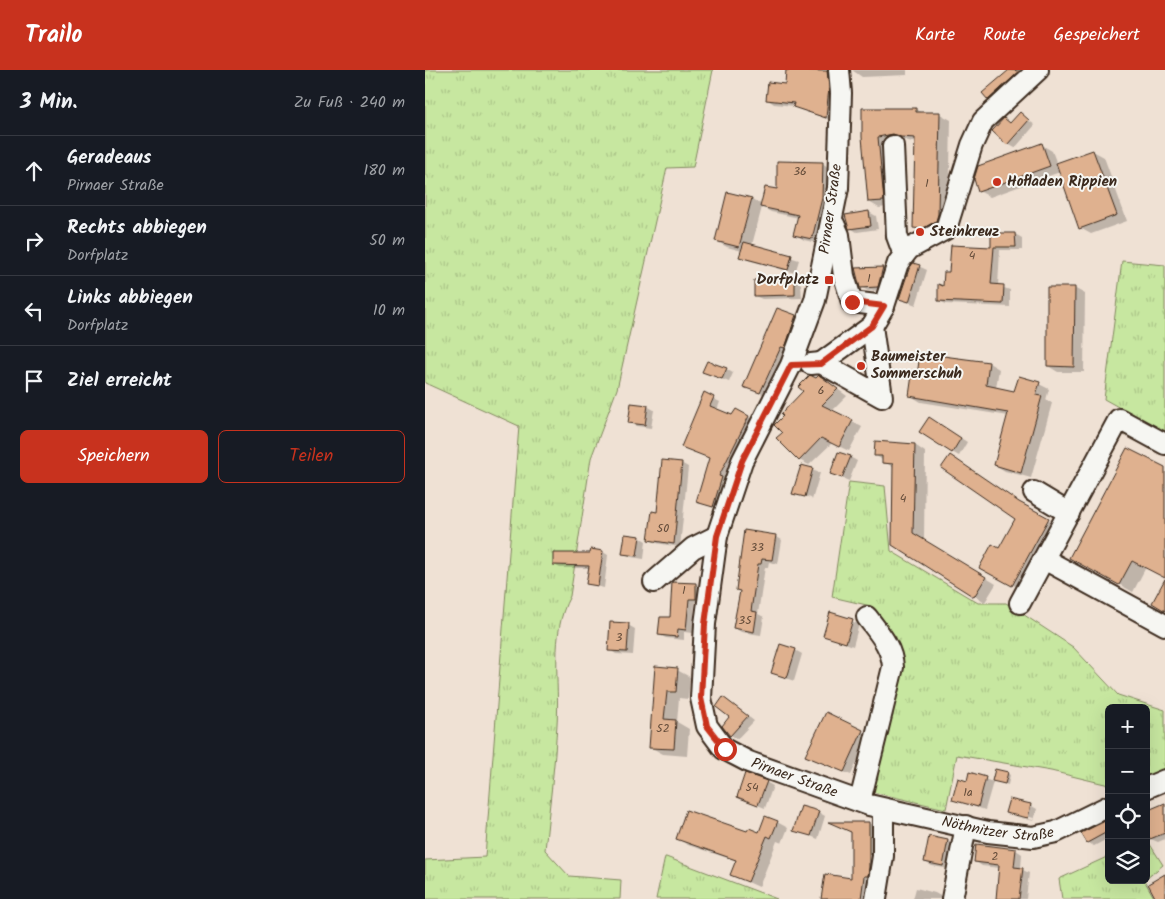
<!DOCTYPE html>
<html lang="de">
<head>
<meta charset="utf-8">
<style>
	body { margin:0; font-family:Kalam,sans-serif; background:#20242c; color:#f1f3f6 }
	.controls { position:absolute; right:15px; bottom:15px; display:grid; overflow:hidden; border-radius:8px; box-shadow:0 5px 20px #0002 }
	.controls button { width:45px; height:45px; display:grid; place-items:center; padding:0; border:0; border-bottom:1px solid #363941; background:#171b24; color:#f1f3f6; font:25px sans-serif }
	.stop { position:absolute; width:15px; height:15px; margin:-11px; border:4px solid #c8321e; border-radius:50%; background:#fff }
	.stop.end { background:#c8321e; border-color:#fff; box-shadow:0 1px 5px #0008 }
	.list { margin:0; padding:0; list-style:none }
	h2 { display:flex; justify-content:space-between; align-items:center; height:65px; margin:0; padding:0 20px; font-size:21px }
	h2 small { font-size:16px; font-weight:400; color:#9ea1a6 }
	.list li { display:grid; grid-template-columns:32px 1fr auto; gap:15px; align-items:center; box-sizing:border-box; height:70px; padding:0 20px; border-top:1px solid #363941 }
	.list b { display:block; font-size:19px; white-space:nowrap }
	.list p { margin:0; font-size:16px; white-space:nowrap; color:#9ea1a6 }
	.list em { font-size:16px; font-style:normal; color:#9ea1a6 }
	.actions { display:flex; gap:10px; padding:15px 20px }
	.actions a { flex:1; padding:11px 0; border:1px solid #c8321e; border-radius:8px; text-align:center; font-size:18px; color:#c8321e }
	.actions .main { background:#c8321e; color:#fff }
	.icon { flex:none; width:28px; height:28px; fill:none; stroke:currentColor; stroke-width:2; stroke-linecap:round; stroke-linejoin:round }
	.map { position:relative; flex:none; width:740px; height:829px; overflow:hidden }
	header { display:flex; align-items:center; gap:30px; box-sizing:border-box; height:70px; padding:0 25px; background:#c8321e; color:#fff }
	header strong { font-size:24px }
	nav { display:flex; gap:28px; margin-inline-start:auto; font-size:18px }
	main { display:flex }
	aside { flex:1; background:#171b24 }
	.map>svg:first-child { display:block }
	.grass { fill:url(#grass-tufts); stroke:#81885f }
	.shadow { fill:#0003 }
	.building { fill:#dfb18f; stroke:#3b2a1e }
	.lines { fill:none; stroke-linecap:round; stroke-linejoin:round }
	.minor-casing { stroke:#3b2a1e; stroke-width:24 }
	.minor { stroke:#f6f6f2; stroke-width:20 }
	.route { stroke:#c8321e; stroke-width:6 }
	.poi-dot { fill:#c8321e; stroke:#f6f6f2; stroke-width:2 }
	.labels { text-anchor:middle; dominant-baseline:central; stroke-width:4; stroke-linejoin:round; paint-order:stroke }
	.number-label { font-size:12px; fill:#644c3a }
	.poi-label { font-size:15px; font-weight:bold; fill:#3b2a1e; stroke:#f6f6f2; text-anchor:start }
	.street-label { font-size:15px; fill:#3b2a1e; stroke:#f6f6f2 }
</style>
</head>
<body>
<header>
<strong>Trailo</strong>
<nav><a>Karte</a><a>Route</a><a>Gespeichert</a></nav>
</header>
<main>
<aside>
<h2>3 Min.<small>Zu Fuß · 240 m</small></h2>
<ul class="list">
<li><svg class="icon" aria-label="ahead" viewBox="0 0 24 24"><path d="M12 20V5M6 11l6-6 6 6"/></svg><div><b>Geradeaus</b><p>Pirnaer Straße</p></div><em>180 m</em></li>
<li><svg class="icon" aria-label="right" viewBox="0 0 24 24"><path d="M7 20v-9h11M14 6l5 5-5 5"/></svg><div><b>Rechts abbiegen</b><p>Dorfplatz</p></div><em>50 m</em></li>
<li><svg class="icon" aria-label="left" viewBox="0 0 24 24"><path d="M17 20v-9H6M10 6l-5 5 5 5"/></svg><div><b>Links abbiegen</b><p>Dorfplatz</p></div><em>10 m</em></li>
<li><svg class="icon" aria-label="arrive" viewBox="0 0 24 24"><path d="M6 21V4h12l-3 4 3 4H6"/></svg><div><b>Ziel erreicht</b></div></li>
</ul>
<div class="actions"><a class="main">Speichern</a><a>Teilen</a></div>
</aside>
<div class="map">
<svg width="740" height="829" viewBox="0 0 740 829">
	<defs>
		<pattern id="grass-tufts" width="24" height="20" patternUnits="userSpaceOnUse" patternTransform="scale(1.25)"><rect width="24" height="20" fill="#c7e7a0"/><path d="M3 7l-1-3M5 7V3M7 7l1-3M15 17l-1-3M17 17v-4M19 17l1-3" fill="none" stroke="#acc689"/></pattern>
	</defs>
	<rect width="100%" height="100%" fill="#efe1d4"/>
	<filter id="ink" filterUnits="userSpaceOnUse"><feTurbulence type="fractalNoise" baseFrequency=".02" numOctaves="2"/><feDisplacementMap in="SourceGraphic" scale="10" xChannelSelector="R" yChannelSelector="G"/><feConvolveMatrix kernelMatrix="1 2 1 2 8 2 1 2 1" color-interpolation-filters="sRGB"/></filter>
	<g filter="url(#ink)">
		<g class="grass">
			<path d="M0 0H288L268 97 242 98 192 319 166 388 145 526C124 565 135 612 132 654 130 696 124 738 120 780L144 806 196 810 195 829H0V790L60 787 94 356 0 313Z"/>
			<polygon points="697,191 740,195 740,363 679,329"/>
			<polygon points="424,412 460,416 466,481 553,533 581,533 648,577 693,625 740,640 740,699 721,707 721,638 684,638 684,715 626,701 532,685 521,739 443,721 474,575 446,536 407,527"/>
			<polygon points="721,768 738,795 721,809"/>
			<polygon points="684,786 684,810 719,810 730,829 637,829 634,809"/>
			<polygon points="240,787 241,787 352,829 231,829"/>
		</g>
		<g class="shadow">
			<polygon points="363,0 374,0 373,4 375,5 376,0 382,0 402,2 409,6 408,51 376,40 370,36 349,34 343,30 361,15"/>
			<polygon points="427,0 482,0 482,5 437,7"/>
			<polygon points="585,0 596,0 601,5 571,33 564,29 559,23"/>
			<polygon points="490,39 497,43 515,44 526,50 524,150 500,164 490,158 491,73 480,70 463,73 469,136 454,138 444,132 438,67"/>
			<polygon points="595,44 610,55 590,78 583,74 579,49 586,53"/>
			<polygon points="617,75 627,81 632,94 668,81 679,87 702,151 666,164 655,158 635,102 565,127 554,121"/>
			<polygon points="397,93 406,99 397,174 379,170 370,164 374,148 346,142 337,137 327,175 374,190 370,203 323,190 316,186 317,181 302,177 291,171 327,129 337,135 353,121"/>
			<polygon points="444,142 451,146 453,159 432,162 425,158"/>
			<polygon points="568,164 590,164 597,168 597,180 575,180 573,216 585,220 585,237 521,234 514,231 525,204 568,178"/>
			<polygon points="489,194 502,200 491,235 475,229"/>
			<polygon points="458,198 465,202 459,220 443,221 436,217 432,200"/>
			<polygon points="370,210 376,214 377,228 337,229 330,226"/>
			<polygon points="649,218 660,224 659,302 633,302 623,296"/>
			<polygon points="352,240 380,252 344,327 320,316"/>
			<polygon points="496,284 564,293 574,299 571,318 590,322 614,314 624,319 621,330 627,333 606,408 580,401 570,395 584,346 496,332 486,326 493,307"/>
			<polygon points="301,299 308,303 304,312 286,305"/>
			<polygon points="392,309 404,313 422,326 407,341 437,357 424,381 407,373 384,395 374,390 359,363"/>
			<polygon points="279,324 295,332 292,340 308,346 311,340 331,351 295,440 272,431 285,388 258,376"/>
			<polygon points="222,336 229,340 226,358 211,356 205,352"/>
			<polygon points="511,352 542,372 534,386 527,382"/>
			<polygon points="490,375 500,382 499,470 571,514 560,532 468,474 469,398 450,385"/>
			<polygon points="526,386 602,438 633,455 598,520 566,503 575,480 591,448"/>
			<polygon points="425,387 432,391 424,411 407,404"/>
			<polygon points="256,393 263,397 255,477 231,473 224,469"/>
			<polygon points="376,396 395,403 387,430 386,428 368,423"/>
			<polygon points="740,399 740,507 721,497 708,522 659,495"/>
			<polygon points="350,466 357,470 353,494 344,492 343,497 340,497 333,544 339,547 336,565 316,562 310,558 316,522 312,520"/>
			<polygon points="214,467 221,471 219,489 206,487 199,483"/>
			<polygon points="178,482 183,485 179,518 163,514 165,498 135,498 129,495"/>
			<polygon points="248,513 271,514 278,518 277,532 270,532 268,563 259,562 259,570 241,568 234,565 247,549"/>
			<polygon points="406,544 434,554 428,576 399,565"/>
			<polygon points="203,555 210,559 208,585 191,584 185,580"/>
			<polygon points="370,580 377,584 369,611 347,603"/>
			<polygon points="231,598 252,600 265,607 263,629 254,628 252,652 264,659 262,686 238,684 225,677"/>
			<polygon points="299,628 329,651 312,669 306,665 306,647"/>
			<polygon points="401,644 444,665 426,705 381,686"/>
			<polygon points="582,703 585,705 583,715 568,710"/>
			<polygon points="545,704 568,712 560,740 529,730 543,712"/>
			<polygon points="341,712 348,716 340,738 320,730"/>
			<polygon points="605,735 612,739 609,751 588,746 608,750 609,748 587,743 587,745 582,742"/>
			<polygon points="740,735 740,769 733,772 726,769"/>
			<polygon points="393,742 400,746 393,769 370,760"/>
			<polygon points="684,751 684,768 669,776 662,772"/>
			<polygon points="352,752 363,758 357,773 352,771 334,817 307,805 312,791 263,775 253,769 335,763"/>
			<polygon points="444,753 452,758 445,829 397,829 428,809 427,763 413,756"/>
			<polygon points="523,771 530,775 525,799 507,796 500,792"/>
			<polygon points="591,780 597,784 596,799 604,803 601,829 585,829 575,798 557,796 551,792"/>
			<polygon points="491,818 510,823 517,827 516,829 488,829"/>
		</g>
		<g class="building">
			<polygon points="361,0 402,1 404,17 401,48 368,37 369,33 341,30 343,12 360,14"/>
			<polygon points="584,0 595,1 563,30 557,23"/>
			<polygon points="437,38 491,38 491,42 515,42 513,144 511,151 497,159 488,158 490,68 476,67 468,64 453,67 459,131 443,132 437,67"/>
			<polygon points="595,42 604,50 582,75 567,61 579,48 585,53"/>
			<polygon points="617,73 625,96 553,122 549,109 553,96"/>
			<polygon points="668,80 692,145 654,159 631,93"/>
			<polygon points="352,91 398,92 397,128 387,169 368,165 373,145 335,137 340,117 352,119"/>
			<polygon points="302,122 327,128 314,177 290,171"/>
			<polygon points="444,141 446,156 424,159 420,145"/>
			<polygon points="566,163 590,163 591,177 569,177 566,214 579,215 578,234 513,231 513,214 518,216 519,202 524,202 526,175 566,177"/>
			<polygon points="319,172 367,185 363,200 314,187"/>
			<polygon points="488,193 495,195 484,232 474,229 484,199"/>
			<polygon points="458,197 453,217 435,218 430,198"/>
			<polygon points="370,209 370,225 329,226 329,210"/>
			<polygon points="622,217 650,217 649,297 622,296"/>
			<polygon points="352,238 371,245 360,278 356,277 335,323 318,317"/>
			<polygon points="495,283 564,292 561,315 589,321 594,306 615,312 611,325 617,326 596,403 569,395 583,343 484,326 487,305 492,306"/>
			<polygon points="282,291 302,298 297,309 277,302"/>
			<polygon points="385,305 391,308 394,305 413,319 397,335 428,350 414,377 396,368 374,391 351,368 357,363 349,355 358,346 356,344 378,321 373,317"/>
			<polygon points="279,322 289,327 285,336 307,345 311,339 324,346 294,406 297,407 288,437 271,432 284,388 256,377"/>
			<polygon points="206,333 223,335 220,355 203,353"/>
			<polygon points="504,347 536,368 527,383 494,362"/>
			<polygon points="450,371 490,374 488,463 561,507 549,527 467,475 468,394 457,393 457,386 449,386"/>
			<polygon points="702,378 740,397 740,508 707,491 694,515 644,488"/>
			<polygon points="413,382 426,386 417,408 405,404"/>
			<polygon points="525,385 594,432 624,448 587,516 554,498 567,474 574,478 590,449 516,398"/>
			<polygon points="237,390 257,392 249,474 223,470 227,441 232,442"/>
			<polygon points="376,395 388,398 380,427 367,424"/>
			<polygon points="319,460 351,465 347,490 337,489 336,494 333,494 326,541 332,542 329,562 308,558 315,521 311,520"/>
			<polygon points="200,464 215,466 212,486 197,484"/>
			<polygon points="166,479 178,481 173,516 161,514 164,496 128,495 128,483 165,483"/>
			<polygon points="740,509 740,541 727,533"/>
			<polygon points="247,512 271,513 271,529 264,529 261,560 253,559 252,567 233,565 235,547 245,547"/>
			<polygon points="405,542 428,549 421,573 398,566"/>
			<polygon points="185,552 204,553 202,582 183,581"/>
			<polygon points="355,574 371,579 362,608 346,603"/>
			<polygon points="230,596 253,598 251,622 242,622 239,649 251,650 249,679 224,678"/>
			<polygon points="298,627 323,646 305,666 297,656 304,647 291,637"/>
			<polygon points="401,642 438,660 419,702 380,686"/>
			<polygon points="570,699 583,702 580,714 567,711"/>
			<polygon points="544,702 561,707 553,737 527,730 533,708 542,711"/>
			<polygon points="320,703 342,711 333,735 312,727"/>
			<polygon points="584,729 606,734 603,748 580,743"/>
			<polygon points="740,733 740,763 725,769 721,761 721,741"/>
			<polygon points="376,736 394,741 386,766 368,761"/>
			<polygon points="261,740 322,761 324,758 334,762 340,746 353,751 346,768 342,766 323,812 305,805 311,790 251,769"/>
			<polygon points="684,749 684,761 662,773 656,763"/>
			<polygon points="403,752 444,752 444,797 443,806 439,806 436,829 396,829 400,804 426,808 426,762"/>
			<polygon points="504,766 523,770 518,796 499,792"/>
			<polygon points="551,774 591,779 589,797 598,798 594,829 571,829 574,795 549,792"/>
			<polygon points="740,804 740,829 731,829 723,814"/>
		</g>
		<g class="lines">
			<defs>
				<g id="minor">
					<path id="s1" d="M414 0 416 23 413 118 390 230 366 295 317 391 292 466 280 554 276 628 282 656 299 679 324 692 444 735 563 762 608 767 631 762 684 736"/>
					<polyline points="468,76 472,166 479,185"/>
					<polyline points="409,154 414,165 419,206 427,232 459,236"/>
					<polyline points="396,293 447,256 459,236 473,193 484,179 521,159 547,75 558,51 613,0"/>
					<polyline points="386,294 396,293 457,327 447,256"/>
					<polyline points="609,422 644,443"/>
					<polyline points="619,489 740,555"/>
					<polyline points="229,512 268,478 292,466"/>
					<polyline points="595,533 694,349 740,374"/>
					<polyline points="721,718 740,710"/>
					<path d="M435 731 468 597C467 577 454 563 442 547"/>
					<polyline points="451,829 458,786 458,739"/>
					<polyline points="527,829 541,756"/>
				</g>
			</defs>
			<use href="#minor" class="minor-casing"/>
			<use href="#minor" class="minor"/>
		</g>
	</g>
	<g class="lines" filter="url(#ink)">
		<polyline class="route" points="300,679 282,656 276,628 280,554 292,466 317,391 366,295 396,294 447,256 459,236 427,232"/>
	</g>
	<g class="poi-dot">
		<circle cx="572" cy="112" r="5"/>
		<circle cx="495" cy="162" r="5"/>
		<rect x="399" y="205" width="10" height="10" rx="2.5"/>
		<circle cx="436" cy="296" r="5"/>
	</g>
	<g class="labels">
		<g class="number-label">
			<text x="375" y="101">36</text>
			<text x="502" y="113">1</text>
			<text x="547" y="185">4</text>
			<text x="444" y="208">1</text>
			<text x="396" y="320">6</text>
			<text x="478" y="428">4</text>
			<text x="238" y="458">50</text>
			<text x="332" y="477">33</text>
			<text x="259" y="520">1</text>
			<text x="320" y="550">35</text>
			<text x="194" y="567">3</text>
			<text x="238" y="658">52</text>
			<text x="327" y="717">54</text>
			<text x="543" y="722">1a</text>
			<text x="570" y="786">2</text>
		</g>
		<g class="poi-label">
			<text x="582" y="112">Hofladen Rippien</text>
			<text x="505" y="162">Steinkreuz</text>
			<text x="394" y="210" text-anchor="end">Dorfplatz</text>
			<text x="446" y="287">Baumeister<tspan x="446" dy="17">Sommerschuh</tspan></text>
		</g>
		<g class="street-label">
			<text transform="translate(406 139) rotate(-82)">Pirnaer Straße</text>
			<text stroke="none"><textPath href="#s1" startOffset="785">Pirnaer Straße</textPath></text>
			<text stroke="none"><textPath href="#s1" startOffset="996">Nöthnitzer Straße</textPath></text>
		</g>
	</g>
</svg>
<div class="controls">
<button>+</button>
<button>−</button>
<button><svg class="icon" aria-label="locate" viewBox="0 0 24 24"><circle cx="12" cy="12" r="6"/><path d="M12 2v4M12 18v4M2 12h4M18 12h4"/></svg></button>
<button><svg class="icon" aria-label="layers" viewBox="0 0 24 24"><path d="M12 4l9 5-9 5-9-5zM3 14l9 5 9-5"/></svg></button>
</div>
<div class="stop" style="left:300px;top:679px"></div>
<div class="stop end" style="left:427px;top:232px"></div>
</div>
</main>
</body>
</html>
